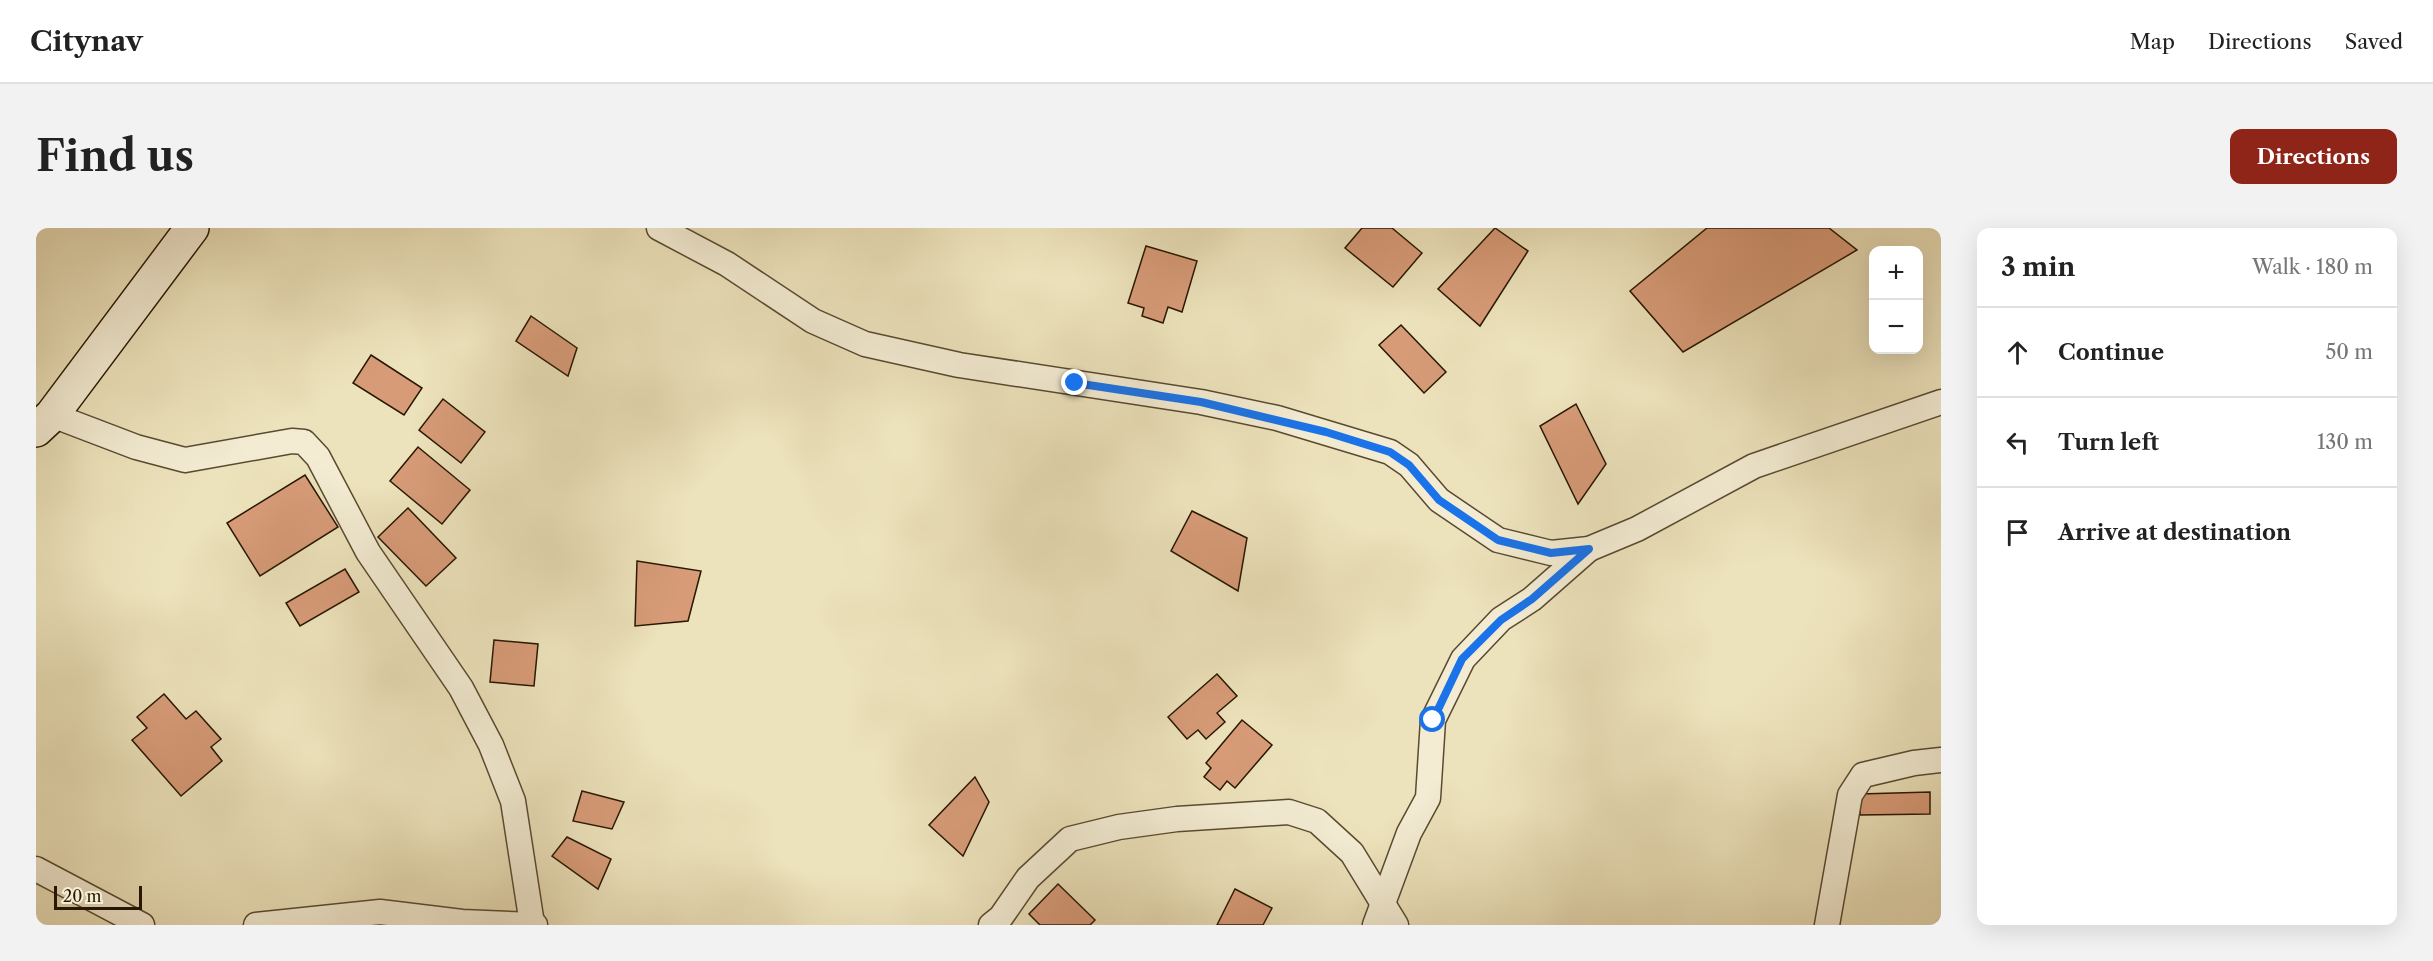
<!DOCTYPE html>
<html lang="en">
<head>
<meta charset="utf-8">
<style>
	body { margin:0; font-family:"Libre Caslon Text",serif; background:#f2f2f2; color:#222 }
	.controls { position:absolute; right:18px; top:18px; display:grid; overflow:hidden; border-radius:12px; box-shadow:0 6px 24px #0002 }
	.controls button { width:54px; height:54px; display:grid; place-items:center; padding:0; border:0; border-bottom:2px solid #e0e0e0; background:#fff; color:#222; font:30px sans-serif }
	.scale { position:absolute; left:18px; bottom:15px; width:88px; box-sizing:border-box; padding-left:6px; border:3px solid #281702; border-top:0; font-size:16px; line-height:21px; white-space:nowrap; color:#281702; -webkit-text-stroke:4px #f3ecd3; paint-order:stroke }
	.stop { position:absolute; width:18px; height:18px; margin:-14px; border:4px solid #1a73e8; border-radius:50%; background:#fff }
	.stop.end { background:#1a73e8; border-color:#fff; box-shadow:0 2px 6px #0008 }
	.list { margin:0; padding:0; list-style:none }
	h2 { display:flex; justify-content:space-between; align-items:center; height:78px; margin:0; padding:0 24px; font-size:26px }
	h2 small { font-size:20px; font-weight:400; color:#767676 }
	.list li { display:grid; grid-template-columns:39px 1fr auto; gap:18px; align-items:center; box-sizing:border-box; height:90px; padding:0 24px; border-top:2px solid #e0e0e0 }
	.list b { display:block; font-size:22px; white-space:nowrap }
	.list em { font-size:20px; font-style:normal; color:#767676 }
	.icon { flex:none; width:33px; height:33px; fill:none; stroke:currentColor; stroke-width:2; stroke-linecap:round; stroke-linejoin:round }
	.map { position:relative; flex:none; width:1905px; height:697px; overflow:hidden; border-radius:12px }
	header { display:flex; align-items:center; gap:36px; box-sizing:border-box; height:84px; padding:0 30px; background:#fff; border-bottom:2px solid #e0e0e0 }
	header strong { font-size:28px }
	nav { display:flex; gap:33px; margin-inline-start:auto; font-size:21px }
	.intro { display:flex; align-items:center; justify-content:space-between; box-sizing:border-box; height:144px; padding:0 36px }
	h1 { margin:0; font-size:42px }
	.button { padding:15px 27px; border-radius:12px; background:#8f2418; color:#fff; font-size:21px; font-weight:700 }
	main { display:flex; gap:36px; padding:0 36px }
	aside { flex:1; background:#fff; border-radius:12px; box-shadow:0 6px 24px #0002 }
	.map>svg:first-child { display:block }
	.building { fill:#d79b78; stroke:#281702; stroke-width:1.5 }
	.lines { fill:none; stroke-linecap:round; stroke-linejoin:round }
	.street-casing { stroke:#594a30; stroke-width:27 }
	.secondary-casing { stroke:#281702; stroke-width:36 }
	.street { stroke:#f3ecd3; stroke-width:24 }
	.secondary { stroke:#f3ecd3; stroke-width:33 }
	.route { stroke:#1a73e8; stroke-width:8 }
</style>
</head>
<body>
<header>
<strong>Citynav</strong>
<nav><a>Map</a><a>Directions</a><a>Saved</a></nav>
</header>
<div class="intro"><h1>Find us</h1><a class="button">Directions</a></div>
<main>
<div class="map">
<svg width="1905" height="697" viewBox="0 0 1905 697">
	<rect width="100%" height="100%" fill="#ece2bb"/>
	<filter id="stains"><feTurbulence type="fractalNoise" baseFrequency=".00333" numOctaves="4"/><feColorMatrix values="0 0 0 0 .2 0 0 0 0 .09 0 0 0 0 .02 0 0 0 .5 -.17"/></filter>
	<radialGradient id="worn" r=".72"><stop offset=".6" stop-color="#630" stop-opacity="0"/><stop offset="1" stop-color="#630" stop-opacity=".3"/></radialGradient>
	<g class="building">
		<polygon points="1326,0 1356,0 1386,25 1357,59 1309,20"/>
		<polygon points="1459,0 1492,23 1444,98 1402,61"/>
		<polygon points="1671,0 1793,0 1821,22 1647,124 1594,63"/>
		<polygon points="1110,18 1161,33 1146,84 1132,79 1127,95 1106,88 1108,80 1092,75"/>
		<polygon points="495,88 541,120 532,148 480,113"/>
		<polygon points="1365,97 1410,144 1388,165 1343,117"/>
		<polygon points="335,127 386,160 368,187 317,155"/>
		<polygon points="407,171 449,204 425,235 383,202"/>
		<polygon points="1540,176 1570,236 1542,276 1504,198"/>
		<polygon points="382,219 434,262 406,296 354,253"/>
		<polygon points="269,247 302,299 224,348 191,295"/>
		<polygon points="372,280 420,330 390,358 342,309"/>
		<polygon points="1156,283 1211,310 1202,363 1135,323"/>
		<polygon points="601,333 665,343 652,393 599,398"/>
		<polygon points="309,341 323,364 264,398 250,375"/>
		<polygon points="458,412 502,416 498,458 454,454"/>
		<polygon points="1181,446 1201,468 1181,485 1189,494 1170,511 1162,502 1151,511 1132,489"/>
		<polygon points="128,466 150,491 160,483 185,511 175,519 186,533 145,568 96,512 111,500 101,489"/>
		<polygon points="1206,492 1236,517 1199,560 1191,553 1184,562 1168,549 1175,540 1170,535"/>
		<polygon points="939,549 953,574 927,628 893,597"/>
		<polygon points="546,563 588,574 576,601 537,593"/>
		<polygon points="1894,564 1894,586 1824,587 1824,566"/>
		<polygon points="531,609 575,631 562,661 516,628"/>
		<polygon points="1022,656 1059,692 1054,697 1004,697 993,686"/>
		<polygon points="1199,661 1236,680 1227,697 1181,697"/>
	</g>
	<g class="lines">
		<defs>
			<g id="street">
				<polyline points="623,0 691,36 777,93 829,116 923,137 1165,174 1241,190 1354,224 1373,237 1403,272 1462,312 1515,325 1553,321 1601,301 1718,238 1905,174"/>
				<polyline points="16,187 100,219 149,232 256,213 268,214 282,229 332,324 425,460 455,517 477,573 496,696"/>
				<polyline points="0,641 106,697"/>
				<polyline points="220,697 344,684 426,694 499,697"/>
				<polyline points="955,697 965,689 992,650 1034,611 1083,599 1141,591 1253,584 1281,593 1316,625 1360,697"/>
				<polyline points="1339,697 1373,605 1392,570 1397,492 1427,431 1465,391 1496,371 1553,321"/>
				<polyline points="1791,697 1814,567 1827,547 1878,535 1905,532"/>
			</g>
			<polyline id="secondary" points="0,202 16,187 156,0"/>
		</defs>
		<use href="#street" class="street-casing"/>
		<use href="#secondary" class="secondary-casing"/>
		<use href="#street" class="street"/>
		<use href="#secondary" class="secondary"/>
	</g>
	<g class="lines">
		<polyline class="route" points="1039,155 1165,174 1290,204 1354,224 1373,237 1403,272 1462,312 1515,325 1553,321 1496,371 1465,392 1426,431 1397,492"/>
	</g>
	<rect width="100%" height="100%" filter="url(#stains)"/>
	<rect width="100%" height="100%" fill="url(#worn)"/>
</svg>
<div class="controls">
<button>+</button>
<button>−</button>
</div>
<div class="scale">20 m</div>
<div class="stop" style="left:1397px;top:492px"></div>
<div class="stop end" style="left:1039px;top:155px"></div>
</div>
<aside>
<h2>3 min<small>Walk · 180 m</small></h2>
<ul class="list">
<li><svg class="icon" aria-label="ahead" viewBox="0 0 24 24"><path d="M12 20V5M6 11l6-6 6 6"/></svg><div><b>Continue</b></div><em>50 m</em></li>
<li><svg class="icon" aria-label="left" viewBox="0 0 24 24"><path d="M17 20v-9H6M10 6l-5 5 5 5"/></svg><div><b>Turn left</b></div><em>130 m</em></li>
<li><svg class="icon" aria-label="arrive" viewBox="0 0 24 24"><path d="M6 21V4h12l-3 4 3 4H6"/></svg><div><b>Arrive at destination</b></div></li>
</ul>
</aside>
</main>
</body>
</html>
